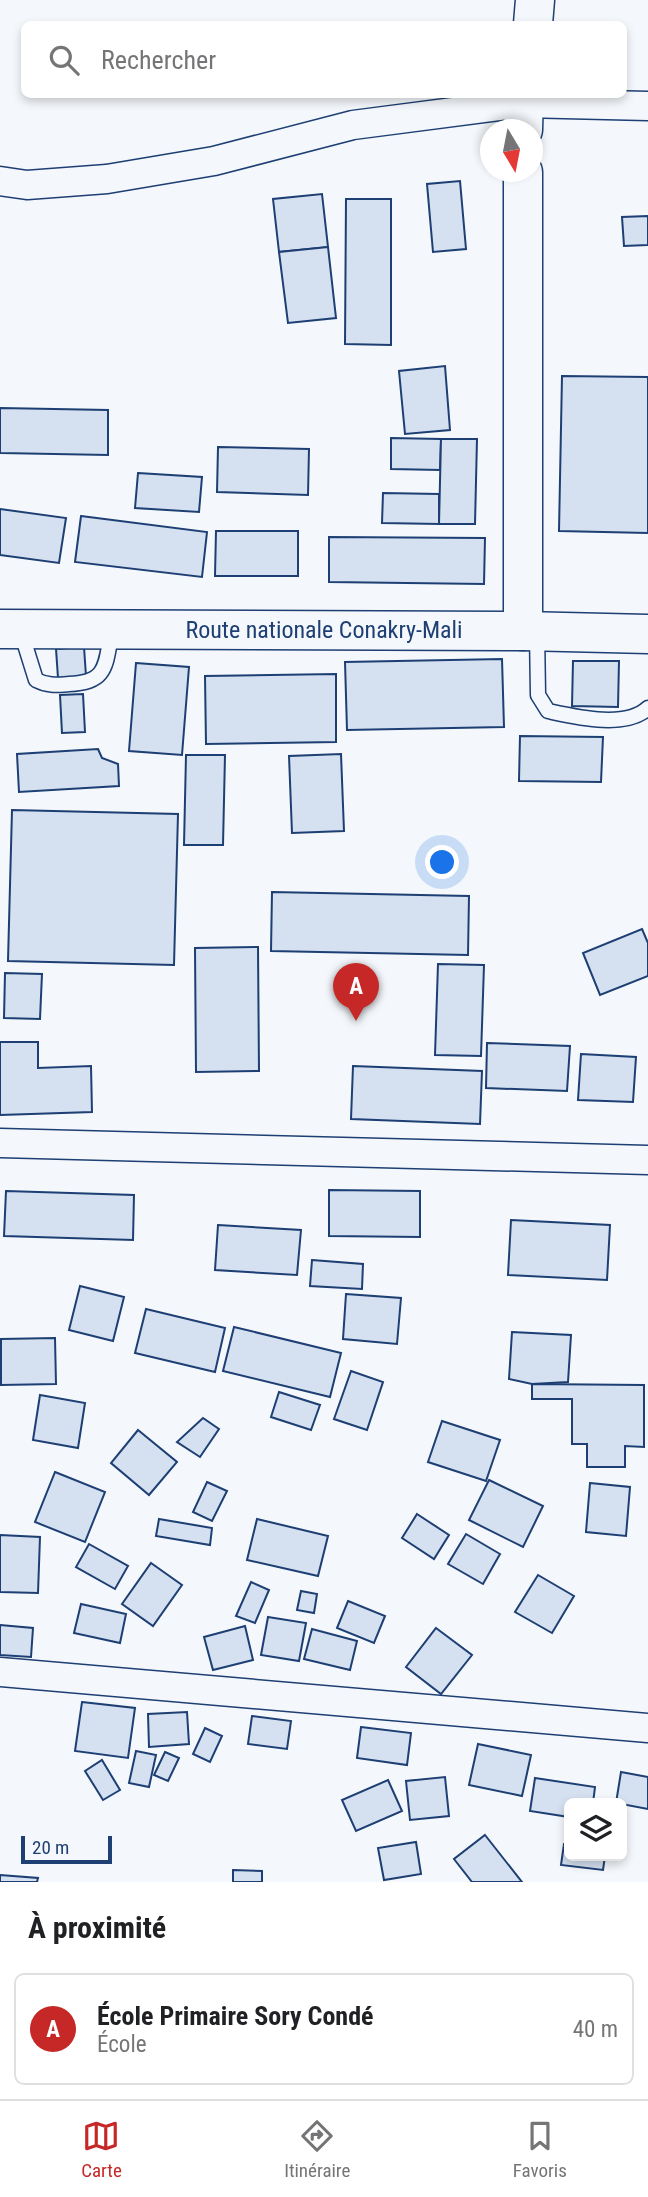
<!DOCTYPE html>
<html lang="fr">
<head>
<meta charset="utf-8">
<style>
	body { margin:0; font-family:"Roboto Condensed",sans-serif; background:#f2f2f2; color:#202124 }
	.controls { position:absolute; right:21px; bottom:21px; display:grid; overflow:hidden; border-radius:10px; box-shadow:0 4px 10px #0003 }
	.controls button { width:63px; height:63px; display:grid; place-items:center; padding:0; border:0; border-bottom:2px solid #e0e0e0; background:#fff; color:#202124; font:35px sans-serif }
	.compass { position:absolute; left:480px; top:119px; width:63px; height:63px; border-radius:50%; background:#fff; box-shadow:0 4px 10px #0003; rotate:170deg }
	.scale { position:absolute; left:21px; bottom:18px; width:91px; box-sizing:border-box; padding-left:7px; border:4px solid #1d3f73; border-top:0; font-size:19px; line-height:24px; white-space:nowrap; color:#1d3f73; -webkit-text-stroke:5px #f4f7fb; paint-order:stroke }
	.you { position:absolute; left:443px; top:863px; width:24px; height:24px; margin:-18px; border:5px solid #fff; border-radius:50%; background:#1a73e8; box-shadow:0 0 0 10px #1a73e833 }
	.badge { display:grid; place-items:center; width:46px; height:46px; border-radius:50%; background:#c62828; color:#fff; font-size:23px; font-weight:700 }
	.pin { position:absolute; translate:-50% -58px; filter:drop-shadow(0 2px 4px #0008) }
	.pin::after { content:''; position:absolute; top:37px; width:24px; height:21px; background:inherit; clip-path:polygon(0 0,100% 0,50% 100%) }
	.list { margin:0; padding:0; list-style:none }
	h2 { display:flex; justify-content:space-between; align-items:center; height:91px; margin:0; padding:0 28px; font-size:30px }
	h2 small { font-size:23px; font-weight:400; color:#757577 }
	.list li { display:grid; grid-template-columns:46px 1fr auto; gap:21px; align-items:center; box-sizing:border-box; height:112px; margin:0 14px 14px; padding:0 14px; border:2px solid #e0e0e0; border-radius:10px }
	.list b { display:block; font-size:26px; white-space:nowrap }
	.list p { margin:0; font-size:23px; white-space:nowrap; color:#757577 }
	.list em { font-size:23px; font-style:normal; color:#757577 }
	.icon { flex:none; width:38px; height:38px; fill:none; stroke:currentColor; stroke-width:2; stroke-linecap:round; stroke-linejoin:round }
	.map { position:relative; flex:none; width:648px; height:1882px; overflow:hidden }
	.search { position:absolute; background:#fff; box-shadow:0 4px 10px #0003; left:21px; right:21px; top:21px; height:77px; display:flex; align-items:center; gap:18px; box-sizing:border-box; padding:0 24px; border-radius:10px; color:#757577; font-size:26px }
	.sheet { height:217px; background:#fff }
	nav { display:flex; justify-content:space-around; align-items:center; box-sizing:border-box; height:98px; border-top:2px solid #e0e0e0; background:#fff; font-size:19px; color:#757577 }
	nav a { display:grid; justify-items:center; gap:4px }
	nav .on { color:#c62828 }
	.map>svg:first-child { display:block }
	.building { fill:#d5e0f0; stroke:#1d3f73; stroke-width:2 }
	.lines { fill:none; stroke-linecap:round; stroke-linejoin:round }
	.lane-casing { stroke:#1d3f73; stroke-width:17 }
	.street-casing { stroke:#1d3f73; stroke-width:31 }
	.secondary-casing { stroke:#1d3f73; stroke-width:41 }
	.highway-casing { stroke:#1d3f73; stroke-width:41 }
	.lane { stroke:#f4f7fb; stroke-width:14 }
	.street { stroke:#f4f7fb; stroke-width:28 }
	.secondary { stroke:#f4f7fb; stroke-width:38 }
	.highway { stroke:#f4f7fb; stroke-width:38 }
	.labels { text-anchor:middle; dominant-baseline:central; stroke-width:5; stroke-linejoin:round; paint-order:stroke }
	.street-label { font-size:24px; fill:#1d3f73; stroke:#f4f7fb }
</style>
</head>
<body>
<div class="map">
<svg width="648" height="1882" viewBox="0 0 648 1882">
	<rect width="100%" height="100%" fill="#f4f7fb"/>
	<g class="building">
		<polygon points="460,181 466,249 433,252 427,184"/>
		<polygon points="322,194 328,247 279,252 273,199"/>
		<polygon points="346,199 391,199 391,345 345,344"/>
		<polygon points="648,216 648,245 624,246 622,217"/>
		<polygon points="328,247 336,318 288,323 279,252"/>
		<polygon points="445,366 450,430 405,434 399,371"/>
		<polygon points="562,376 648,377 648,533 559,531"/>
		<polygon points="0,408 108,410 108,455 0,453"/>
		<polygon points="391,438 441,439 440,470 391,469"/>
		<polygon points="441,439 477,439 475,524 439,524"/>
		<polygon points="218,447 309,449 308,495 217,492"/>
		<polygon points="138,473 202,477 199,512 135,508"/>
		<polygon points="383,493 439,494 439,524 382,523"/>
		<polygon points="0,509 66,518 59,563 0,555"/>
		<polygon points="81,516 207,532 202,577 75,562"/>
		<polygon points="216,531 298,531 298,576 215,576"/>
		<polygon points="329,537 485,538 484,584 329,582"/>
		<polygon points="84,647 86,676 58,678 56,649"/>
		<polygon points="502,659 504,727 347,730 345,662"/>
		<polygon points="573,661 619,661 618,707 572,706"/>
		<polygon points="136,663 189,667 182,755 129,751"/>
		<polygon points="336,674 336,742 206,744 205,676"/>
		<polygon points="83,694 85,732 62,733 60,695"/>
		<polygon points="520,736 603,737 601,782 519,781"/>
		<polygon points="98,749 102,758 118,764 119,786 19,792 17,754"/>
		<polygon points="341,754 344,831 292,833 289,756"/>
		<polygon points="186,755 225,755 223,845 184,845"/>
		<polygon points="12,810 178,814 174,965 8,961"/>
		<polygon points="272,892 469,896 468,955 271,951"/>
		<polygon points="642,929 648,943 648,976 600,995 583,953"/>
		<polygon points="258,947 259,1071 196,1072 195,948"/>
		<polygon points="438,964 484,965 481,1056 435,1055"/>
		<polygon points="5,973 42,974 40,1019 4,1018"/>
		<polygon points="0,1042 38,1042 38,1068 91,1066 92,1112 0,1115"/>
		<polygon points="487,1043 570,1046 567,1091 486,1088"/>
		<polygon points="581,1054 636,1057 633,1102 578,1100"/>
		<polygon points="353,1066 482,1071 480,1124 351,1119"/>
		<polygon points="329,1190 420,1191 420,1237 329,1236"/>
		<polygon points="6,1191 134,1195 133,1240 4,1236"/>
		<polygon points="511,1220 610,1225 607,1280 508,1275"/>
		<polygon points="218,1225 301,1230 297,1275 215,1270"/>
		<polygon points="312,1260 363,1264 362,1289 310,1286"/>
		<polygon points="80,1286 124,1297 113,1341 69,1330"/>
		<polygon points="346,1294 401,1298 397,1344 343,1339"/>
		<polygon points="146,1309 225,1328 215,1372 135,1353"/>
		<polygon points="234,1327 341,1353 330,1397 223,1371"/>
		<polygon points="512,1332 571,1335 568,1382 532,1384 509,1379"/>
		<polygon points="55,1338 56,1384 1,1385 1,1339"/>
		<polygon points="351,1371 383,1382 367,1430 334,1419"/>
		<polygon points="532,1384 644,1385 644,1447 625,1446 625,1467 587,1467 587,1444 572,1444 572,1399 532,1399"/>
		<polygon points="279,1392 320,1405 311,1430 271,1417"/>
		<polygon points="40,1395 85,1403 78,1448 33,1440"/>
		<polygon points="203,1418 219,1429 200,1457 177,1442"/>
		<polygon points="442,1421 500,1440 486,1481 428,1462"/>
		<polygon points="138,1430 177,1462 149,1495 111,1463"/>
		<polygon points="55,1472 105,1492 85,1542 35,1522"/>
		<polygon points="489,1480 543,1506 523,1547 469,1520"/>
		<polygon points="207,1482 227,1491 212,1521 193,1512"/>
		<polygon points="590,1483 630,1487 626,1536 586,1532"/>
		<polygon points="417,1514 449,1535 434,1559 402,1538"/>
		<polygon points="159,1519 212,1528 210,1545 156,1536"/>
		<polygon points="257,1519 328,1536 318,1576 247,1560"/>
		<polygon points="466,1534 500,1554 483,1584 448,1564"/>
		<polygon points="0,1535 40,1537 38,1593 0,1592"/>
		<polygon points="89,1544 128,1566 115,1589 76,1567"/>
		<polygon points="151,1563 182,1585 153,1626 122,1604"/>
		<polygon points="538,1575 574,1596 552,1633 515,1612"/>
		<polygon points="251,1582 269,1590 255,1623 236,1616"/>
		<polygon points="301,1591 317,1594 314,1613 297,1610"/>
		<polygon points="348,1601 385,1616 374,1643 337,1628"/>
		<polygon points="81,1604 126,1614 120,1643 74,1633"/>
		<polygon points="268,1617 306,1623 299,1661 261,1655"/>
		<polygon points="0,1625 33,1628 31,1657 0,1655"/>
		<polygon points="245,1626 253,1660 213,1670 204,1637"/>
		<polygon points="436,1628 472,1655 441,1694 406,1667"/>
		<polygon points="312,1629 357,1641 350,1670 304,1659"/>
		<polygon points="82,1702 135,1708 128,1758 75,1751"/>
		<polygon points="187,1712 189,1744 149,1747 148,1714"/>
		<polygon points="252,1716 291,1721 287,1749 248,1744"/>
		<polygon points="361,1727 411,1733 407,1765 357,1758"/>
		<polygon points="205,1728 222,1736 210,1762 193,1754"/>
		<polygon points="478,1744 531,1755 522,1796 469,1785"/>
		<polygon points="136,1751 156,1755 149,1787 129,1783"/>
		<polygon points="165,1752 179,1758 168,1781 154,1775"/>
		<polygon points="102,1760 120,1790 103,1800 85,1771"/>
		<polygon points="621,1772 648,1777 648,1809 616,1803"/>
		<polygon points="445,1777 449,1816 410,1820 406,1781"/>
		<polygon points="535,1778 595,1787 593,1803 569,1803 569,1817 530,1811"/>
		<polygon points="388,1780 402,1811 356,1831 342,1800"/>
		<polygon points="485,1835 522,1882 472,1882 454,1859"/>
		<polygon points="416,1842 421,1874 384,1880 378,1848"/>
		<polygon points="564,1844 569,1844 569,1856 605,1856 603,1870 561,1865"/>
		<polygon points="233,1870 262,1871 262,1882 233,1882"/>
		<polygon points="0,1875 38,1878 37,1882 0,1882"/>
	</g>
	<g class="lines">
		<defs>
			<g id="lane">
				<path d="M21 632 36 680C48 686 56 685 69 684 109 683 105 663 112 631"/>
				<path d="M537 632 538 695 548 711C576 717 626 729 648 708"/>
			</g>
			<g id="street">
				<polyline points="0,181 27,185 107,179 214,161 353,125 523,103 648,106"/>
				<polyline points="0,1143 648,1160"/>
				<polyline points="0,1672 648,1728"/>
			</g>
			<g id="secondary">
				<polyline points="533,24 535,0"/>
				<polyline points="523,130 524,94"/>
				<polyline points="523,172 523,631"/>
			</g>
			<polyline id="highway" points="0,629 523,631 648,634"/>
		</defs>
		<use href="#lane" class="lane-casing"/>
		<use href="#street" class="street-casing"/>
		<use href="#secondary" class="secondary-casing"/>
		<use href="#highway" class="highway-casing"/>
		<use href="#lane" class="lane"/>
		<use href="#street" class="street"/>
		<use href="#secondary" class="secondary"/>
		<use href="#highway" class="highway"/>
	</g>
	<g class="labels">
		<g class="street-label">
			<text x="324" y="630">Route nationale Conakry-Mali</text>
		</g>
	</g>
</svg>
<div class="controls">
<button><svg class="icon" aria-label="layers" viewBox="0 0 24 24"><path d="M12 4l9 5-9 5-9-5zM3 14l9 5 9-5"/></svg></button>
</div>
<svg class="compass" viewBox="-18 -18 36 36"><path d="M0-13l5 13h-10z" fill="#e53935"/><path d="M0 13l5-13h-10z" fill="#757577"/></svg>
<div class="scale">20 m</div>
<div class="you"></div>
<div class="pin badge" style="left:356px;top:1021px">A</div>
<div class="search"><svg class="icon" aria-label="search" viewBox="0 0 24 24"><circle cx="10" cy="10" r="6"/><path d="M15 15l6 6"/></svg>Rechercher</div>
</div>
<section class="sheet">
<h2>À proximité<small></small></h2>
<ul class="list">
<li><span class="badge">A</span><div><b>École Primaire Sory Condé</b><p>École</p></div><em>40 m</em></li>
</ul>
</section>
<nav>
<a class="on"><svg class="icon" aria-label="map" viewBox="0 0 24 24"><path d="M3 6l6-2 6 2 6-2v14l-6 2-6-2-6 2zM9 4v14M15 6v14"/></svg>Carte</a>
<a><svg class="icon" aria-label="directions" viewBox="0 0 24 24"><path d="M12 3l9 9-9 9-9-9zM9 14v-3h6M13 9l2 2-2 2"/></svg>Itinéraire</a>
<a><svg class="icon" aria-label="saved" viewBox="0 0 24 24"><path d="M7 4h10v16l-5-4-5 4z"/></svg>Favoris</a>
</nav>
</body>
</html>
